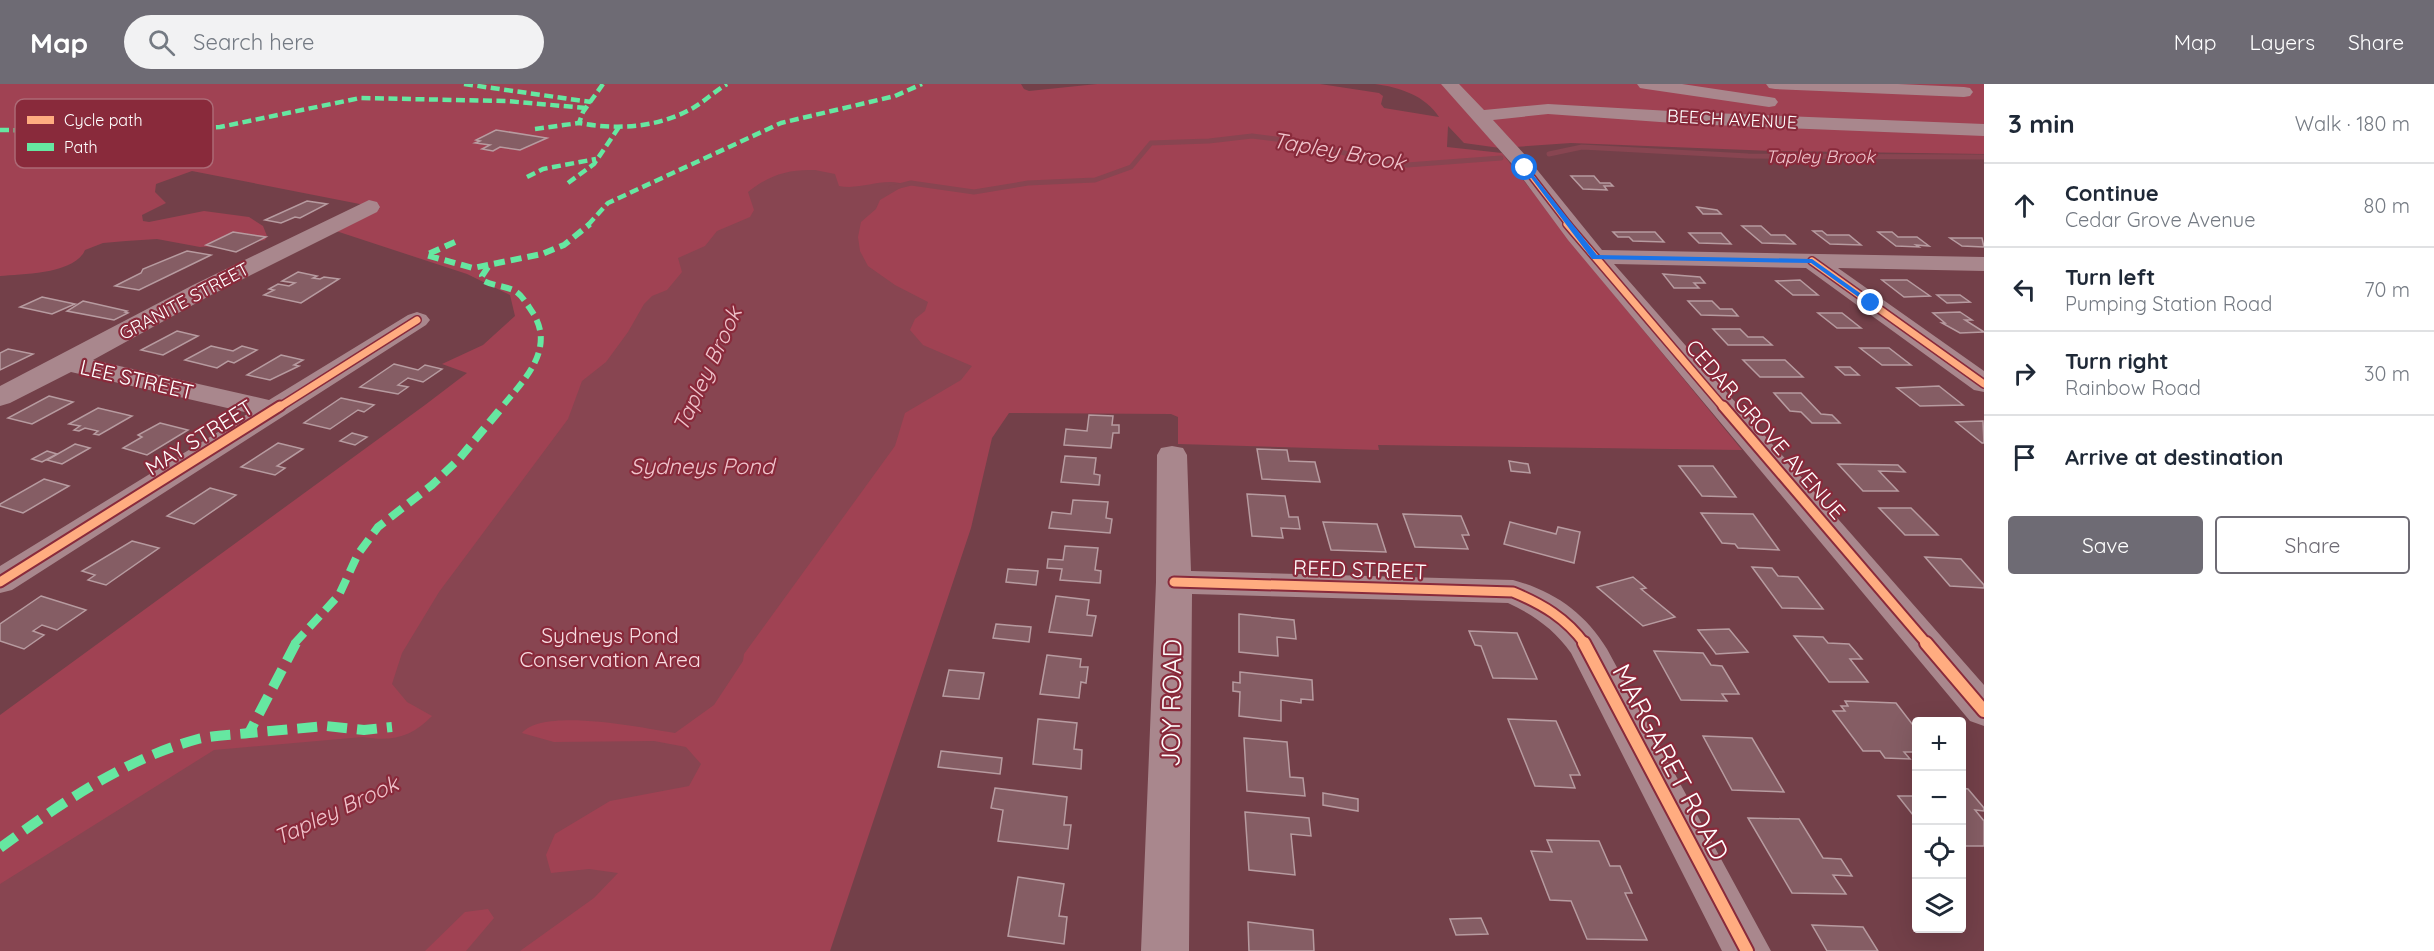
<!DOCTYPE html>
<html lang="en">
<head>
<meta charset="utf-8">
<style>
	body { margin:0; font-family:Quicksand,sans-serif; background:#f2f2f3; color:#1f2937 }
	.controls { position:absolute; right:18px; bottom:18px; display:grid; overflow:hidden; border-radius:6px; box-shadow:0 6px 24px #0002 }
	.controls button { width:54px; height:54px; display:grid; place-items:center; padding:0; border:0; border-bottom:2px solid #e0e1e3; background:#fff; color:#1f2937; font:30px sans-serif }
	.stop { position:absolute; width:18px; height:18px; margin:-14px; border:4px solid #1a73e8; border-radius:50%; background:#fff }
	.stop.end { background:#1a73e8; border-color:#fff; box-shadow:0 2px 6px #0008 }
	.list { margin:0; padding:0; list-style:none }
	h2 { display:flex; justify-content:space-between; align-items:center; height:78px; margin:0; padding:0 24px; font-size:26px }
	h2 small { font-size:20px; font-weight:400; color:#747a83 }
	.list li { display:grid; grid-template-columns:39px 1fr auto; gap:18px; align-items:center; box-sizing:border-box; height:84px; padding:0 24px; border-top:2px solid #e0e1e3 }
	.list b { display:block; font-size:22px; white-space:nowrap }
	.list p { margin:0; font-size:20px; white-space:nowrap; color:#747a83 }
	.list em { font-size:20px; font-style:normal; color:#747a83 }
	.actions { display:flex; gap:12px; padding:18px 24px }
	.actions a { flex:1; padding:14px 0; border:2px solid #6e6b74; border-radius:6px; text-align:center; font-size:21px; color:#6e6b74 }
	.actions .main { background:#6e6b74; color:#fff }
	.icon { flex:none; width:33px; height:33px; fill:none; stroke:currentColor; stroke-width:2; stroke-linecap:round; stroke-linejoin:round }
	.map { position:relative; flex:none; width:1984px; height:867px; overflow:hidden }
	header { display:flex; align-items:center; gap:36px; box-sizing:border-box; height:84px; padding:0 30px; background:#6e6b74; color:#fff }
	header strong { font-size:28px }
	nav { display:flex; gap:33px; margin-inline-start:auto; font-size:21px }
	.search { width:420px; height:54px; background:#f2f2f3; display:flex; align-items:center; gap:15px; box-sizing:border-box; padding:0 21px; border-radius:33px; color:#747a83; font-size:22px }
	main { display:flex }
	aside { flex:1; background:#fff }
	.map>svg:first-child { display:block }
	.green { fill:#a04253 }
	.water { fill:#884551 }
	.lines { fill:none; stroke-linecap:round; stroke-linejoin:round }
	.stream { stroke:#884551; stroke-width:5 }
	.building { fill:#855d64; stroke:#b79ba0; stroke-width:1.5 }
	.minor { fill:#a9878d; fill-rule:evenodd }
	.quiet-far3 { stroke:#66e7a1; stroke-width:4.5; stroke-dasharray:9 4.5; stroke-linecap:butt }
	.quiet-far2 { stroke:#66e7a1; stroke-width:6; stroke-dasharray:11 6; stroke-linecap:butt }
	.quiet-far1 { stroke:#66e7a1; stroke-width:8; stroke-dasharray:15 8; stroke-linecap:butt }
	.quiet { stroke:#66e7a1; stroke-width:10; stroke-dasharray:20 10; stroke-linecap:butt }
	.cycleway-far3-casing { stroke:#892a3b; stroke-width:8 }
	.cycleway-far2-casing { stroke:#892a3b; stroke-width:10 }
	.cycleway-far1-casing { stroke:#892a3b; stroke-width:13 }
	.cycleway-casing { stroke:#892a3b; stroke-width:16 }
	.cycleway-far3 { stroke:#ffac80; stroke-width:5 }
	.cycleway-far2 { stroke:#ffac80; stroke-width:7 }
	.cycleway-far1 { stroke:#ffac80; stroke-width:9 }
	.cycleway { stroke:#ffac80; stroke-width:12 }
	.route { fill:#1a73e8 }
	.labels { text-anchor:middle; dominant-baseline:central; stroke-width:4.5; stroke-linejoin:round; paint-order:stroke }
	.far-street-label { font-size:18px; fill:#fff; stroke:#892a3b }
	.far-water-label { font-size:18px; font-style:italic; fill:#f0c4cc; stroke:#892a3b }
	.street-label { font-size:21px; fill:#fff; stroke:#892a3b }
	.park-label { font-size:21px; fill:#f7dce1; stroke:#892a3b }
	.water-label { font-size:22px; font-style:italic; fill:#f0c4cc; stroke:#892a3b }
	.near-street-label { font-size:26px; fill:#fff; stroke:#892a3b }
	.key { fill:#892a3b; stroke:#ac6a76; stroke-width:1.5 }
	.key-label { font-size:16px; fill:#fff }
</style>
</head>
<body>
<header>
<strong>Map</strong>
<div class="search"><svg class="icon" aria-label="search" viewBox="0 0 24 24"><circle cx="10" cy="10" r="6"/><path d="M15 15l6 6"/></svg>Search here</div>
<nav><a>Map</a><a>Layers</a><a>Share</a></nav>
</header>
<main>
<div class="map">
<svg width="1984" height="867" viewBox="0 0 1984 867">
	<rect width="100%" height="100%" fill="#734049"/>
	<path class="green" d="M0 0H1021L1024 5 1029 7 1097 0H1320L1379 9 1383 12 1381 20 1384 24 1439 33C1426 12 1399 3 1375 0H1984V70L1773 67 1571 59 1500 64 1464 59 1448 42 1447 63 1502 69 1602 196 1742 366 1378 361 1379 366 1178 360V333L1171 330 1009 329 992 354 971 444 830 867H0V631L425 321 467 289 442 280 483 261 515 232 510 211 467 190 336 147 380 124 192 87 156 100 155 108 166 119 142 131 143 137 149 138 204 127 249 133 263 142 267 152 265 156 245 160 200 163 157 155 126 157 103 159 85 166C75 190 23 190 0 192Z"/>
	<path class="water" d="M815 86 835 90 839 102C861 106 878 95 900 99L902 103 880 116 876 125 861 138 858 153 860 167 868 182 895 201 928 218 925 227 915 235 910 246 923 261 972 282 961 296 905 329 895 362 744 570 743 577 714 621 675 649C643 644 544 623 522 649L554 658 654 657 686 663 701 680 689 702 610 717 555 750 546 771 551 789 589 785 618 789 594 814 520 867H466L494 834 488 825 465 828 425 867H0V800L214 666 363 653C392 658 412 653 432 632L407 618 392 600 402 569 439 508 568 335 582 297 606 278 628 248 644 220 652 212 667 206 682 188 678 174 705 162 717 147 750 133 754 126 748 108C769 91 788 85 815 86Z"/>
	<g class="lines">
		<g class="stream">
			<polyline points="1549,70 1582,63 1748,72 1984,73"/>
			<polyline points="891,104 911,99 974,108 1028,99 1095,96 1131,83 1151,59 1209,57 1252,52 1307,59 1375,77 1407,81 1501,74"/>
		</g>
	</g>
	<g class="building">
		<polygon points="496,46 547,54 520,66 500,63 493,67 482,65 490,61 475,59 480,57 476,56"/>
		<polygon points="1571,92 1594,92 1600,99 1610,99 1613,102 1604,102 1607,106 1583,105"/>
		<polygon points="307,117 327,120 300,134 295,133 281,139 265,136"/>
		<polygon points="1697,123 1717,126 1721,130 1703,130"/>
		<polygon points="1742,142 1761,142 1771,151 1785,151 1795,160 1762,159"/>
		<polygon points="1813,147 1822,147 1827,151 1849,151 1861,161 1830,160"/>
		<polygon points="233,148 266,153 236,168 206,161"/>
		<polygon points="1613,148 1655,148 1664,158 1633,157 1629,153 1618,153"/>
		<polygon points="1878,148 1892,148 1898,153 1917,153 1929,162 1916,161 1919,163 1896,162"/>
		<polygon points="1689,149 1721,149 1731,160 1699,159"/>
		<polygon points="1950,154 1982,154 1984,163 1962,162"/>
		<polygon points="187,167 211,171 139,206 115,202 141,189 143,185"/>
		<polygon points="298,188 317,192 313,194 320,195 324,193 339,195 301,219 264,211 274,206 269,205 278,200 289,202 295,199 282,197"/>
		<polygon points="1663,190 1700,193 1705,199 1694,199 1699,204 1674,204"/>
		<polygon points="1800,196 1818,211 1793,211 1776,197"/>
		<polygon points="1882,196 1907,196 1930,212 1904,213"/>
		<polygon points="1937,211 1960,211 1970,218 1947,219"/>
		<polygon points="42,213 75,220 52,230 20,223"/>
		<polygon points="83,217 127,227 125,228 128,229 114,236 67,227"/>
		<polygon points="1688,217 1712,217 1720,225 1732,225 1738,232 1701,231"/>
		<polygon points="1960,228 1972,236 1965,236 1984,248 1960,249 1942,239 1945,239 1933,229"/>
		<polygon points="1818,229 1842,229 1861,244 1837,244"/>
		<polygon points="1713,245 1740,245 1748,253 1763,253 1772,261 1728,261"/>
		<polygon points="177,247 198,252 163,271 141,266"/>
		<polygon points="211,262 233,267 242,262 257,266 234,279 228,277 217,284 185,276"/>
		<polygon points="1860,264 1889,264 1911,281 1882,281"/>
		<polygon points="8,265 33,270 0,286 0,269"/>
		<polygon points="281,271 303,276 294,281 299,282 270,296 247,291"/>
		<polygon points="1743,276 1785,276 1803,293 1760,293"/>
		<polygon points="394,280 418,286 425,281 442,285 423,298 408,294 398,301 408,303 398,310 360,303"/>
		<polygon points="1836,283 1850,283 1859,291 1845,291"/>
		<polygon points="1939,302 1963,321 1920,322 1897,304"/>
		<polygon points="1774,309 1801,309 1821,330 1832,331 1840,339 1812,339 1801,328 1790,327"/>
		<polygon points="49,312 73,318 32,340 8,334"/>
		<polygon points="341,314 374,321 364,328 358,326 330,345 304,339"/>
		<polygon points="98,324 132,332 99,351 94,350 98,347 85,344 79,347 74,346 80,342 69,340"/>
		<polygon points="1089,331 1113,332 1112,341 1119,341 1119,349 1113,349 1111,364 1064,361 1066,345 1087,347"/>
		<polygon points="1983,337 1984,359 1982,359 1956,338"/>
		<polygon points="160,339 188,346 147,371 123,364 142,353 138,351"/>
		<polygon points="352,349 367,353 355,361 340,357"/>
		<polygon points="278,359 303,365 277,382 285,384 275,391 241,383"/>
		<polygon points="75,360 90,364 62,380 47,376"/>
		<polygon points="1257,365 1287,366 1289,377 1315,378 1320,398 1262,395"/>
		<polygon points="47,367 57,370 42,378 32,375"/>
		<polygon points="1065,372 1096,374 1094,390 1100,391 1099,401 1061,398"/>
		<polygon points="1509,377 1528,380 1530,389 1511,387"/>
		<polygon points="1838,380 1898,381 1905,388 1879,387 1898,407 1863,407"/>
		<polygon points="1679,382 1713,382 1736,413 1702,412"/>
		<polygon points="44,395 69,402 23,429 0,422 0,420"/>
		<polygon points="210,404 236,411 194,440 167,432"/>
		<polygon points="1247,410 1285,412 1289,433 1298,433 1300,445 1281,444 1283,454 1252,452"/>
		<polygon points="1073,416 1108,418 1106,434 1112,435 1110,449 1049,444 1052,428 1071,430"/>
		<polygon points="1879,424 1911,424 1938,451 1905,451"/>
		<polygon points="1701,429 1753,430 1779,466 1738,464 1735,460 1722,459"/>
		<polygon points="1403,430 1461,432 1469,451 1462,451 1468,465 1415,463"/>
		<polygon points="1323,438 1377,440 1386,468 1331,466"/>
		<polygon points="1510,438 1556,450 1558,443 1580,448 1574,479 1504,460"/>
		<polygon points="132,457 159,464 106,501 88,496 95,491 82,487"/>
		<polygon points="1065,462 1098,464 1095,486 1101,487 1100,499 1060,496 1062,485 1047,484 1048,475 1063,476"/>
		<polygon points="1925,473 1961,475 1984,501 1984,504 1950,502"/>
		<polygon points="1752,483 1772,484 1778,492 1798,493 1823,525 1782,524"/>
		<polygon points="1008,485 1038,487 1036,501 1006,498"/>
		<polygon points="1633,493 1646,504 1641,505 1675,533 1643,542 1597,503"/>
		<polygon points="41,512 86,526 57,546 42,541 33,547 44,551 24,565 0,557 0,540"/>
		<polygon points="1056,512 1089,516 1087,531 1096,532 1092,552 1049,548"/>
		<polygon points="1239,530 1294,536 1296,555 1277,553 1278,572 1239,568"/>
		<polygon points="996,540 1031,543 1029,558 993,554"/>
		<polygon points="1729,545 1748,568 1716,570 1698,546"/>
		<polygon points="1469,547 1517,549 1537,595 1493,594 1481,562 1475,561"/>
		<polygon points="1794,552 1823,553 1828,559 1849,560 1862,575 1850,575 1868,598 1829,598"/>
		<polygon points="1654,567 1703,569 1711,581 1722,582 1739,610 1722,610 1727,617 1681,616"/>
		<polygon points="1047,571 1081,575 1080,583 1088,583 1086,599 1081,598 1079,614 1040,610"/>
		<polygon points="949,586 984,589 979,615 943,612"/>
		<polygon points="1240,588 1312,596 1313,616 1301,615 1301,619 1281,616 1281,637 1239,632 1240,608 1233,607 1233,598 1240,599"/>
		<polygon points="1845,617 1896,619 1916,645 1916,668 1904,668 1910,675 1885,674 1880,667 1863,667 1833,627 1845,627 1841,622 1848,622"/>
		<polygon points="1038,635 1077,639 1074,665 1082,666 1081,685 1033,680"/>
		<polygon points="1508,635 1556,637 1580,691 1570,691 1575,704 1535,702"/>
		<polygon points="1703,652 1752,654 1784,708 1732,706"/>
		<polygon points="1244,654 1287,658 1290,693 1303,694 1305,712 1247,707"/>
		<polygon points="941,667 1002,674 1000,690 938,683"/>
		<polygon points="995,704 1067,713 1064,741 1071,741 1068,765 998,757 1003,726 991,724"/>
		<polygon points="1962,704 1968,705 1984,724 1984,727 1975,726 1984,737 1984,762 1962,762"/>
		<polygon points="1323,709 1358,715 1358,727 1323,721"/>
		<polygon points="1898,712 1916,712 1916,731 1913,731"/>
		<polygon points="1245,728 1309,734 1311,752 1291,750 1295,791 1249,786"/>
		<polygon points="1748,734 1799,735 1823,774 1841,775 1852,792 1833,791 1846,810 1792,809"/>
		<polygon points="1547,756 1599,757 1610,782 1620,782 1632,809 1625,809 1647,856 1587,855 1571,817 1550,816 1531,767 1552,768"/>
		<polygon points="1018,793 1064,800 1059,832 1067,833 1064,860 1008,852"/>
		<polygon points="1481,834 1488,850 1456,851 1450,835"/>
		<polygon points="1248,838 1313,846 1314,867 1249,867"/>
		<polygon points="1812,841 1863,843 1878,867 1827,867"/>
	</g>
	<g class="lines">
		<g class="minor">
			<polygon points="1441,0 1459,0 1484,26 1548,20 1688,28 1984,40 1984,52 1688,40 1548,30 1493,36 1526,72 1602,166 1984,173 1984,187 1838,184 1984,287 1984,308 1974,306 1806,184 1614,180 1984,601 1984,642 1970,637 1568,156 1512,80"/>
			<polygon points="1637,0 1682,0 1769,13 1775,14 1778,18 1775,22 1769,23 1646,5 1640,4"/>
			<polygon points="1766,0 1898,0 1964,3 1970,4 1973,8 1970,12 1964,13 1775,5 1769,4"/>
			<polygon points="369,116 377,118 380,123 377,128 211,211 93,276 269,316 408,231 417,228 426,231 430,236 426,241 12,506 0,509 0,482 249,329 71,288 10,319 0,322 0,302 193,201"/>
			<path d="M1172 362 1183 364 1187 371 1191 487 1513 496C1554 507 1585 529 1607 565L1771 867H1722L1571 569C1555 546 1534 531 1508 519L1192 510 1189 867H1141L1156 498 1157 371 1161 364Z"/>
		</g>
		<g class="quiet-far3">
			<polyline points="464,0 591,18"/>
			<path d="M603 0 583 28 579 39C617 46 658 44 693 24 705 17 715 7 727 0"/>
			<polyline points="535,45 579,39"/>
			<polyline points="0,46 94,47 220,43 360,14 506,17 586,24"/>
			<polyline points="527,93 543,85 596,75"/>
			<polyline points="568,99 594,80 619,43"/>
			<polyline points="588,141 608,119 781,39 895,12 922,0"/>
		</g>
		<g class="quiet-far2">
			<polyline points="455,158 426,171 473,184 542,170 564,161 590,140"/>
			<path d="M488 183 482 192 484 197C494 202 506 202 515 207 523 212 528 222 533 229 556 266 523 297 501 324"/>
		</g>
		<polyline class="quiet-far1" points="294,560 339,511 358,470 378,443 432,401 459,375 503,322"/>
		<g class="quiet">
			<polyline points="296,559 249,649 326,642 364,646 392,643"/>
			<path d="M0 764C61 719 125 675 198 655 215 651 232 651 249 649"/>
		</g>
		<defs>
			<polyline id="cycleway-far3" points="1525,84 1569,141"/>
			<g id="cycleway-far2">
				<polyline points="1567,140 1724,324"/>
				<polyline points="1812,177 1984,300"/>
				<polyline points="278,324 417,236"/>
			</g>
			<g id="cycleway-far1">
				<polyline points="1723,322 1927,560"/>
				<polyline points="0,498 280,322"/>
				<path d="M1174 498 1513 508C1542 520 1566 534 1585 560"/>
			</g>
			<g id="cycleway">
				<polyline points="1584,559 1747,867"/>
				<polyline points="1926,559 1984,627"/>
			</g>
		</defs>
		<use href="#cycleway-far3" class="cycleway-far3-casing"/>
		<use href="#cycleway-far2" class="cycleway-far2-casing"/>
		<use href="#cycleway-far1" class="cycleway-far1-casing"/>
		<use href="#cycleway" class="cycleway-casing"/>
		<use href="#cycleway-far3" class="cycleway-far3"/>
		<use href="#cycleway-far2" class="cycleway-far2"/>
		<use href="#cycleway-far1" class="cycleway-far1"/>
		<use href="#cycleway" class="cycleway"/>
	</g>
	<polygon class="route" points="1523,83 1527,83 1597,171 1812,175 1874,219 1868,220 1811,179 1592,175"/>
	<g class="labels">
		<g class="far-street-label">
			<text transform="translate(1732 35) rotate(3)">BEECH AVENUE</text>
			<text transform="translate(184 217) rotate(-28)">GRANITE STREET</text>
		</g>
		<g class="far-water-label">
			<text x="1820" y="72">Tapley Brook</text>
		</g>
		<g class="street-label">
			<text transform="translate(137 295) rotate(13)">LEE STREET</text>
			<text transform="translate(1766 345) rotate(49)">CEDAR GROVE AVENUE</text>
			<text transform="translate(199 353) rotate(-32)">MAY STREET</text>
			<text transform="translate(1360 485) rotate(2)">REED STREET</text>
		</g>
		<g class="park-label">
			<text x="610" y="551">Sydneys Pond<tspan x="610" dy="24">Conservation Area</tspan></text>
		</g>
		<g class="water-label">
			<text transform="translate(1339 67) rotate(10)">Tapley Brook</text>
			<text transform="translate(707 285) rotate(-65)">Tapley Brook</text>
			<text x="702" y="382">Sydneys Pond</text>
			<text transform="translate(336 726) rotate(-25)">Tapley Brook</text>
		</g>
		<g class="near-street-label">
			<text transform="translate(1171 619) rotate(-89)">JOY ROAD</text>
			<text transform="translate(1671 678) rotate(62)">MARGARET ROAD</text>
		</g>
	</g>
	<rect x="15" y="15" width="198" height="69" rx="9" class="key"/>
	<rect x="27" y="32" width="27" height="8" fill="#ffac80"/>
	<rect x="27" y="59" width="27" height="8" fill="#66e7a1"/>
	<g class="key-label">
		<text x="64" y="42">Cycle path</text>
		<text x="64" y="69">Path</text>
	</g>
</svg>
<div class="controls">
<button>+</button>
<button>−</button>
<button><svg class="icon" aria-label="locate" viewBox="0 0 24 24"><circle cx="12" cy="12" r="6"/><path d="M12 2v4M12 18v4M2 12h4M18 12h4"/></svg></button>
<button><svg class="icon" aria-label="layers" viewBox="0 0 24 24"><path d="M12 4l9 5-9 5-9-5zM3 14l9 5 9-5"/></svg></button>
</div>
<div class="stop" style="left:1525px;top:84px"></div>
<div class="stop end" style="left:1871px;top:219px"></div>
</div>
<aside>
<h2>3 min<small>Walk · 180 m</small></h2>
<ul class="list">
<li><svg class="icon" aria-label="ahead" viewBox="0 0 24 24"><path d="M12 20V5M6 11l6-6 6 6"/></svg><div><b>Continue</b><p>Cedar Grove Avenue</p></div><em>80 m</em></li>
<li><svg class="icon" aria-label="left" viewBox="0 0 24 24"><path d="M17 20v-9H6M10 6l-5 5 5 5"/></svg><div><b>Turn left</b><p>Pumping Station Road</p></div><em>70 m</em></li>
<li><svg class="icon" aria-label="right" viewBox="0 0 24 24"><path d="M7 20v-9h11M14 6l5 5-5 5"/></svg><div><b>Turn right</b><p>Rainbow Road</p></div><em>30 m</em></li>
<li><svg class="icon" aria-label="arrive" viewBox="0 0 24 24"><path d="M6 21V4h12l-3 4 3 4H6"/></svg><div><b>Arrive at destination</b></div></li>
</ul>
<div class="actions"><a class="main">Save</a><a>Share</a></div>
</aside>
</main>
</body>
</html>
